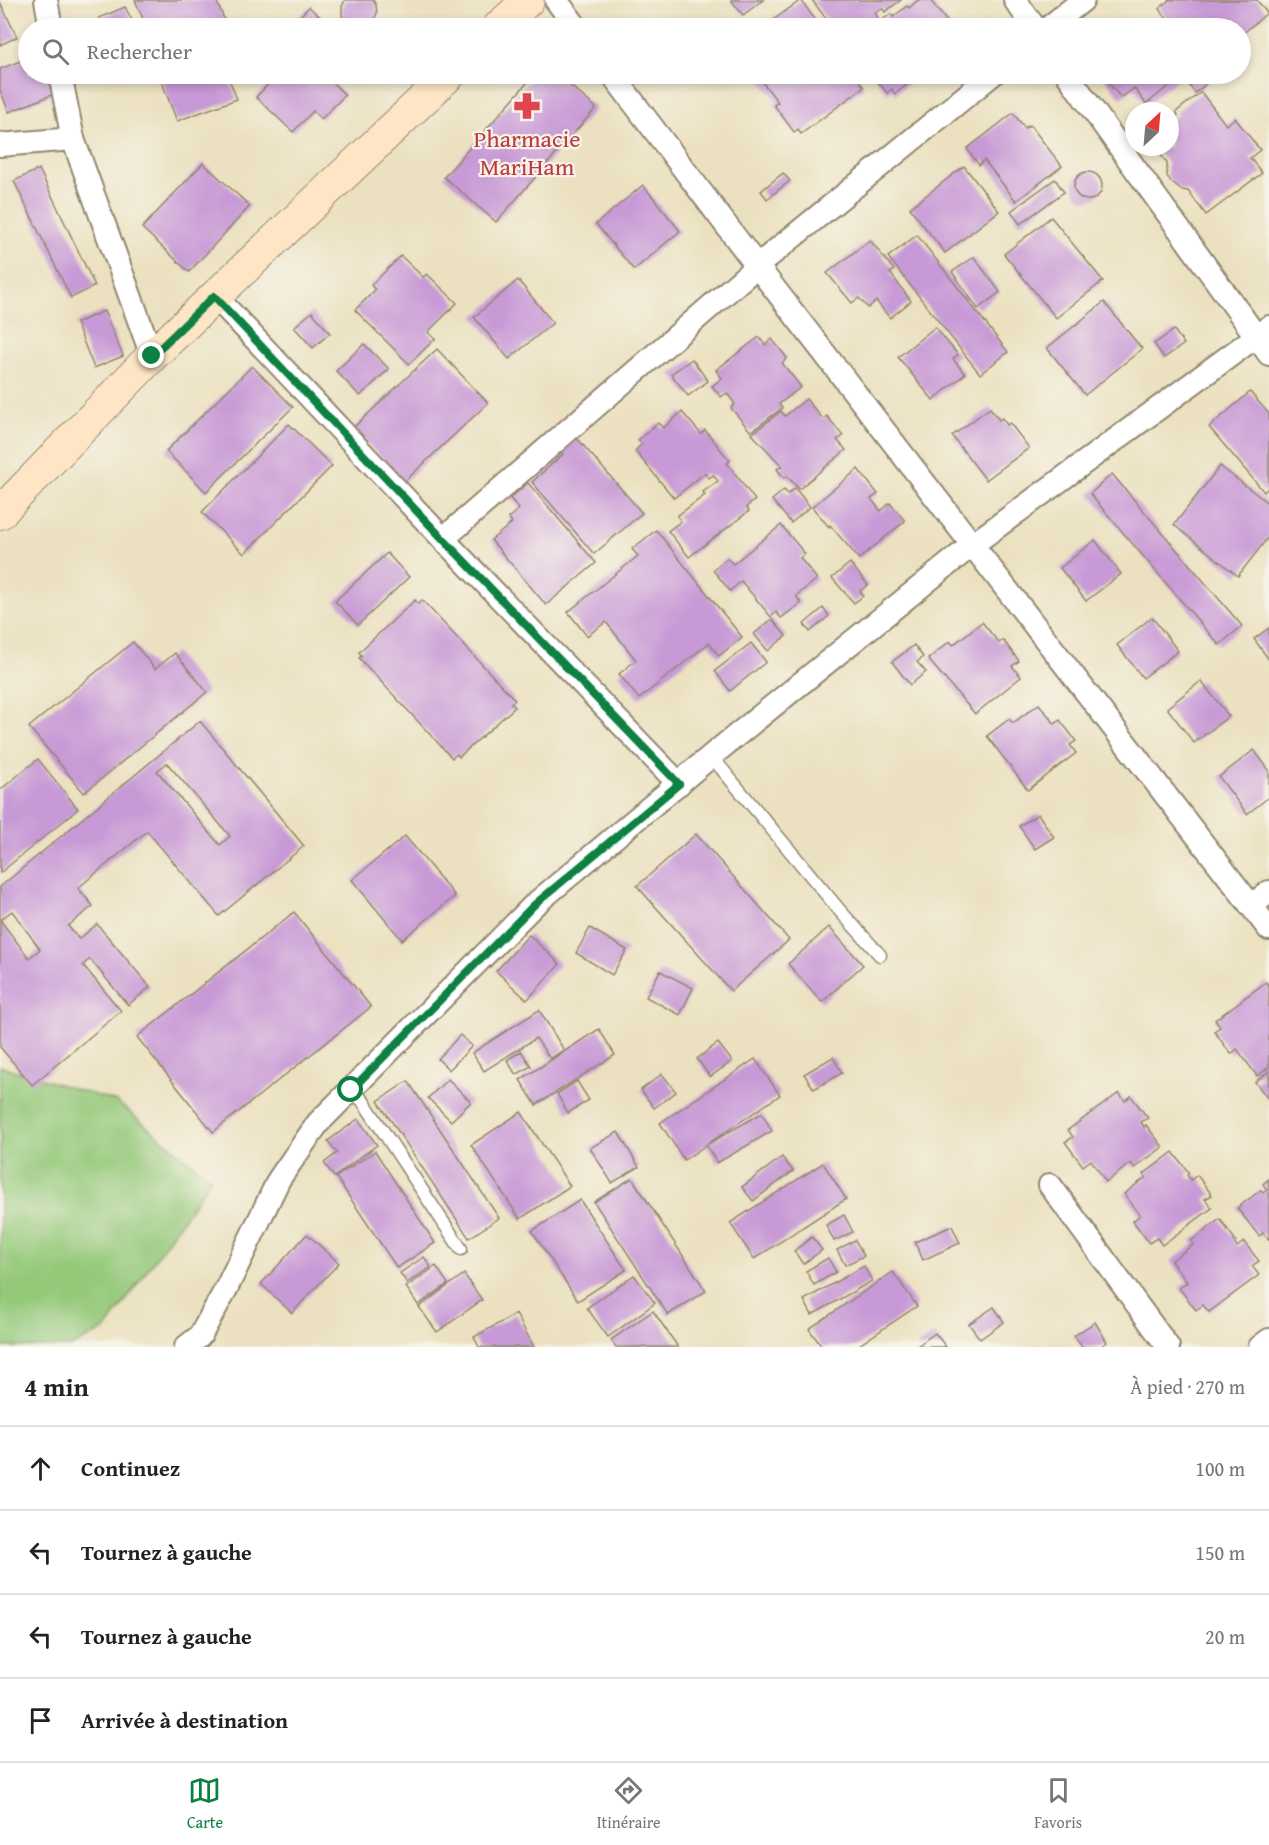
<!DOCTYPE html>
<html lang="fr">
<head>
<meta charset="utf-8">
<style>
	body { margin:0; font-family:"Gentium Book Plus",serif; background:#f2f2f2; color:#222 }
	.compass { position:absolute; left:1125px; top:102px; width:54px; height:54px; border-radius:50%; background:#fff; box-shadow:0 3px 9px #0003; rotate:26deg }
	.stop { position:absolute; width:18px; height:18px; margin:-14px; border:4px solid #0b8043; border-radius:50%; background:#fff }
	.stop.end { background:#0b8043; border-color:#fff; box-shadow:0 2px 6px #0008 }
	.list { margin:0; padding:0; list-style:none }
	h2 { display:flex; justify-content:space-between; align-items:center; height:78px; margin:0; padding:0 24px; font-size:26px }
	h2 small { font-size:20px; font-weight:400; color:#767676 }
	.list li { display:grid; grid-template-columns:39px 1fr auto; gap:18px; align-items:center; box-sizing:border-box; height:84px; padding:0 24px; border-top:2px solid #e0e0e0 }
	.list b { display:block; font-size:22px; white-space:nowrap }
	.list em { font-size:20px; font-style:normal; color:#767676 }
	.icon { flex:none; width:33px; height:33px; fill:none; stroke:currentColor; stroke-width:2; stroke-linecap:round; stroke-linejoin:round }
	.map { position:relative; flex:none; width:1269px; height:1347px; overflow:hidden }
	.search { position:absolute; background:#fff; box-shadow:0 3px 9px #0003; left:18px; right:18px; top:18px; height:66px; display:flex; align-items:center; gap:15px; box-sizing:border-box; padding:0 21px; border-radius:33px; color:#767676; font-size:22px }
	.sheet { height:414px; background:#fff }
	nav { display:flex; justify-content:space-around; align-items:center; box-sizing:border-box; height:84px; border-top:2px solid #e0e0e0; background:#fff; font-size:16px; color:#767676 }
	nav a { display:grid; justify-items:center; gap:3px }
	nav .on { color:#0b8043 }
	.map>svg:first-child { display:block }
	.green { fill:#95c97a; stroke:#687a4c; stroke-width:1.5 }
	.building { fill:#c799d6; fill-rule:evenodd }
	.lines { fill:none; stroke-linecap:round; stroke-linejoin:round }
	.lane-casing { stroke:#93866f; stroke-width:15 }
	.street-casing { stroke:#93866f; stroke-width:26 }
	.secondary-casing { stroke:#93866f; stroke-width:34 }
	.lane { stroke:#fff; stroke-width:12 }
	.street { stroke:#fff; stroke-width:22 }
	.secondary { stroke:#fde5c5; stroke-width:32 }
	.route { stroke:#0b8043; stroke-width:8 }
	.labels { text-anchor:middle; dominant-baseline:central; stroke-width:4.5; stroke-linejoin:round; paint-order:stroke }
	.health-label { font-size:24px; fill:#be3a42; stroke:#f7f3e8 }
</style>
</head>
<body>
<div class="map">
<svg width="1269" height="1347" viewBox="0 0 1269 1347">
	<rect width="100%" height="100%" fill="#f7f3e8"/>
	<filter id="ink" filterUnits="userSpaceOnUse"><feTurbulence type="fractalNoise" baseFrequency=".0167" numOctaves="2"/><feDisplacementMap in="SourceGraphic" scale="12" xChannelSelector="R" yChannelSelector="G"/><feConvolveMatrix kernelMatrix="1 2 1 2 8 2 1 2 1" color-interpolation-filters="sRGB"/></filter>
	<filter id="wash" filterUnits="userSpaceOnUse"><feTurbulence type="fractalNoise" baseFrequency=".008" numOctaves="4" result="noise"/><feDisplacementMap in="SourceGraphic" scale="24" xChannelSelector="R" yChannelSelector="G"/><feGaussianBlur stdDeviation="1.35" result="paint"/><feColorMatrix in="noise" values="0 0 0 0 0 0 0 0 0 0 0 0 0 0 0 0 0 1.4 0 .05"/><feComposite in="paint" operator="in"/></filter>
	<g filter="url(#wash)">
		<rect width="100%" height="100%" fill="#ebe1c0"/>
		<polygon class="green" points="0,1066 117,1102 211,1179 106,1329 71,1347 0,1347"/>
		<g id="blocks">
			<g class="building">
				<polygon points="135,0 216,0 228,28 147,28"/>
				<polygon points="345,0 373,0 376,5 377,13 374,21 368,25 361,28 353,27 346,22 342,15 342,7"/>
				<polygon points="731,0 763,0 743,15"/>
				<polygon points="801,0 821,28 762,28"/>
				<polygon points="812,0 901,0 885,12 882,8 875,13 878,18 864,28 833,28"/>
				<polygon points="918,0 930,0 952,28 878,28 875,25 891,14 893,17 907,6 909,8"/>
				<polygon points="1169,0 1257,0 1267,13 1240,36 1240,28 1175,28 1159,9"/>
				<polygon points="0,2 17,37 0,45"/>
				<polygon points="125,7 136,28 104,28 99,18"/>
				<polygon points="309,7 333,28 288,28"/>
				<polygon points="28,58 28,74 49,74 57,93 9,112 0,90 0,69"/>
				<polygon points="180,74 227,74 237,99 177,121 161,80"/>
				<polygon points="276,74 337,74 330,80 345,95 321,119 313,111 293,132 256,97 277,75"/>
				<polygon points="535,74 557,74 596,108 496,222 444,177"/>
				<polygon points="756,74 854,74 864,87 801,134 798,129 794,132 774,105 778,102"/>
				<polygon points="872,74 921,74 895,94 892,89 887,93"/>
				<polygon points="1101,74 1200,74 1207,83 1195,93 1182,76 1146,104 1134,88 1121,98"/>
				<polygon points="1201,92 1226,125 1235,118 1260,150 1250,158 1262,173 1206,215 1188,191 1181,190 1171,182 1167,176 1167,163 1155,147 1170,147 1170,121 1178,115 1176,112"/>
				<polygon points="1013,113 1025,128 1030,125 1062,166 1016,201 984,160 979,165 967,149"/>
				<polygon points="203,163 250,206 189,272 142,228"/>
				<polygon points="964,166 999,211 945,253 910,208"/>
				<polygon points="39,169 95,286 71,298 14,181"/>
				<circle cx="1088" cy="186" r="14"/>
				<polygon points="783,173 790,181 767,199 761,191"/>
				<polygon points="1055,179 1064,192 1020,224 1011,211"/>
				<polygon points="643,185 680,231 634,270 596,224"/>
				<polygon points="1051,217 1103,281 1056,318 1004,254"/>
				<polygon points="917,235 1008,352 980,374 888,257"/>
				<polygon points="870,240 894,270 890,273 911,301 890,318 876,301 868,308 859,298 852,303 827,273"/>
				<polygon points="401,256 423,277 427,274 457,303 428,332 435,339 409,364 355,310 375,290 371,285"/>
				<polygon points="974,257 1000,292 978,309 952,272"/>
				<polygon points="518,280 553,323 509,359 474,317"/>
				<polygon points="1104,302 1142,349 1085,395 1047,348"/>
				<polygon points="104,311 123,356 94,368 76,323"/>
				<polygon points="312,312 330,333 313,348 294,327"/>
				<polygon points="935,327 958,355 953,359 965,374 933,400 898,357"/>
				<polygon points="1174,330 1184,344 1164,358 1154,344"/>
				<polygon points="759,337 765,345 772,339 787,358 782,363 801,387 779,404 782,408 751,432 731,408 735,404 727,393 721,397 712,386 722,378 716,370"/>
				<polygon points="364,344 389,369 360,396 336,371"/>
				<polygon points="437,349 488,403 404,482 353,428"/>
				<polygon points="692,359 708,381 688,396 671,374"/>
				<polygon points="252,366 293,407 206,492 166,451"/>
				<polygon points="1250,392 1269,414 1269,487 1264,492 1209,427"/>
				<polygon points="806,399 823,419 827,416 843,436 837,440 846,450 799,489 787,476 784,478 777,469 782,466 752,434 781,411 785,416"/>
				<polygon points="990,408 999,420 1002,418 1007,425 1010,423 1029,448 986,480 952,436"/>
				<polygon points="682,412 701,434 705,430 730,461 727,463 755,500 746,507 749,511 689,557 668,531 681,521 677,516 705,495 703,492 718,481 713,475 709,478 705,473 674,498 635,451 642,444 638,440 658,423 663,428"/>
				<polygon points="289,424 332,466 244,554 202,512"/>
				<polygon points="576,437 642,513 594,554 532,482 563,454 560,451"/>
				<polygon points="1220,466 1269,504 1269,536 1238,576 1174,525"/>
				<polygon points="858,469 878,494 871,499 881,511 890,503 905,521 859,559 830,525 829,527 812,507"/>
				<polygon points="1112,474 1242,626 1219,645 1090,494"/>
				<polygon points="528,483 596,563 546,605 491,540 512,523 508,518 519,509 510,498"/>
				<polygon points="795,488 810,507 791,523 772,500 784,490 788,494"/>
				<polygon points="781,525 805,554 800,558 817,579 796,596 801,603 781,618 776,612 771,617 741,581 730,591 713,570 727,558 733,564"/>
				<polygon points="656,530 742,637 719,656 709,643 639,699 619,674 636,660 606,622 587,636 568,612 638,556 632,549"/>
				<polygon points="1095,540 1121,574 1086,601 1060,568"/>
				<polygon points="387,553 409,577 358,625 335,601"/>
				<polygon points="850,563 868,585 860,591 863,596 854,603 832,578"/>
				<polygon points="415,600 418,604 422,600 515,700 511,703 515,707 459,757 457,754 452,758 359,658 362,656 359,652"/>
				<polygon points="823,608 829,616 810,632 804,624"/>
				<polygon points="1152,617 1178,651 1143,678 1117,645"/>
				<polygon points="772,619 786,636 768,651 754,634"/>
				<polygon points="982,622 999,643 1003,640 1019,661 1012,666 1021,677 975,714 928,659 950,641 953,645"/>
				<polygon points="1269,628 1269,660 1254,639"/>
				<polygon points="133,642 155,669 175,653 207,692 84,793 29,727"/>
				<polygon points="751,643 766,662 730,691 715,671"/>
				<polygon points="914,645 923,657 917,662 926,672 910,685 892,662"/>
				<polygon points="1201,681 1229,716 1194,743 1167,708"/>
				<polygon points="1039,704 1055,724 1060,720 1076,741 1070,745 1076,753 1028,790 987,736 1009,719 1013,723"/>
				<path d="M200 721 304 846 219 916 147 831 78 888 93 906 68 926 79 939 97 924 150 987 128 1005 90 959 83 965 121 1011 32 1085 0 1047V887ZM167 763 230 836 220 845 157 771ZM12 911 40 949 29 958 0 920Z"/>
				<polygon points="1254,750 1269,770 1269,797 1247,814 1219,777"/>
				<polygon points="38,759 78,809 0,873 0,790"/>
				<polygon points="1038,814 1054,837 1035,849 1019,826"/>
				<polygon points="696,834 789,940 731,991 637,886"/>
				<polygon points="405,836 455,896 402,940 352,880"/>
				<polygon points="294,912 371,1007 213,1132 137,1037"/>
				<polygon points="829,927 863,965 822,1002 788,964"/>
				<polygon points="590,928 627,950 612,975 576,953"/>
				<polygon points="529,935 560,964 527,1000 496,971"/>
				<polygon points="660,971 693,988 680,1015 646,997"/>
				<polygon points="1266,982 1269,986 1269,1067 1257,1076 1237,1049 1231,1054 1214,1031 1220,1027 1215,1020"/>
				<polygon points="539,1010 564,1050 550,1059 536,1038 484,1071 472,1053"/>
				<polygon points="599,1029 615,1055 536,1105 520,1080"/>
				<polygon points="460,1035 472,1046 449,1070 438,1059"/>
				<polygon points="718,1043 732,1061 710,1077 697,1059"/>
				<polygon points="521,1051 531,1066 516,1075 507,1060"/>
				<polygon points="833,1057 842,1073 814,1089 804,1074"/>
				<polygon points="755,1059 780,1095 684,1160 660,1123"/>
				<polygon points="1269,1071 1269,1100 1255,1082"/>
				<polygon points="662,1074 676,1092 654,1108 641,1090"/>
				<polygon points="448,1079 471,1102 451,1121 428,1098"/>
				<polygon points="408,1081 499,1218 469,1238 378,1101"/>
				<polygon points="577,1081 589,1100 568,1113 557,1094"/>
				<polygon points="1119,1093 1125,1101 1131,1096 1148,1118 1141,1122 1144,1127 1146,1125 1163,1147 1134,1168 1131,1163 1106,1182 1091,1160 1083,1166 1065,1142 1073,1137 1068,1130"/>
				<polygon points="521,1112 570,1186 520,1219 471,1145"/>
				<polygon points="762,1113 772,1131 717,1163 706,1145"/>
				<polygon points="358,1119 377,1145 334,1177 324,1163 337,1153 328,1141"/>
				<polygon points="618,1132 639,1167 612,1183 590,1148"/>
				<polygon points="375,1151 435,1243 397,1268 336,1177"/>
				<polygon points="1173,1152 1189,1173 1187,1175 1191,1180 1197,1175 1212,1195 1205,1199 1212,1208 1162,1245 1157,1238 1149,1243 1133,1221 1140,1215 1124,1194 1146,1177 1144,1174"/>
				<polygon points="782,1157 793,1171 753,1201 742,1187"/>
				<polygon points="823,1163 846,1199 754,1259 730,1223"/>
				<polygon points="632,1178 706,1291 668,1315 594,1202"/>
				<polygon points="1269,1179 1269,1240 1263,1233 1259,1236 1237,1208 1261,1190 1263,1193 1267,1190 1263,1184"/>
				<polygon points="580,1200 626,1270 578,1301 532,1231"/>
				<polygon points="844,1215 853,1232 834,1241 826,1225"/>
				<polygon points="1220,1219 1236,1241 1234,1242 1237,1247 1244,1242 1259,1261 1252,1266 1259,1275 1209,1312 1203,1305 1196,1310 1179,1288 1187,1282 1171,1261 1194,1244 1191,1241"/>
				<polygon points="952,1226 960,1243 923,1260 915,1242"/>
				<polygon points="307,1234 339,1263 292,1313 261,1284"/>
				<polygon points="812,1237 822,1250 803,1264 794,1251"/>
				<polygon points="855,1240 864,1256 845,1265 837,1250"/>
				<polygon points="424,1257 431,1267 407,1283 400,1273"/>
				<polygon points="828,1258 836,1272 814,1285 806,1271"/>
				<polygon points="436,1266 448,1284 418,1305 406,1287"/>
				<polygon points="864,1266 872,1281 812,1315 804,1300"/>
				<polygon points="893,1272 917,1306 856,1347 822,1347 809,1329"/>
				<polygon points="464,1274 482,1300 437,1332 419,1307"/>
				<polygon points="634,1275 655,1303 608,1337 587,1308"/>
				<polygon points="994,1307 1004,1322 980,1339 969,1324"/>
				<polygon points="653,1311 678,1347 616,1347 611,1340"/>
				<polygon points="516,1314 534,1347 479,1347 474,1337"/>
				<polygon points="1095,1322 1107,1342 1100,1347 1082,1347 1074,1336"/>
				<polygon points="935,1333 946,1347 916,1347"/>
			</g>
		</g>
	</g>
	<g filter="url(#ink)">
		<use href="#blocks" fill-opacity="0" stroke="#93866f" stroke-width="1.5"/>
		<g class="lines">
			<defs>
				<g id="lane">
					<polyline points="711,756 841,912 880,955"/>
					<polyline points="351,1090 363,1101 461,1249"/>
				</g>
				<g id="street">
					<polyline points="46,0 51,28"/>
					<polyline points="556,0 577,28"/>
					<polyline points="1015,0 1035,28"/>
					<polyline points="1048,28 1083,0"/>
					<polyline points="60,74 73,139 152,356"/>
					<polyline points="612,74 757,266 1269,929"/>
					<polyline points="1067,74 1269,354"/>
					<polyline points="0,145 73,139"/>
					<polyline points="215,296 443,539 679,784"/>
					<polyline points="443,539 757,266 993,74"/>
					<polyline points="1251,906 1269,892"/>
					<polyline points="1050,1185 1168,1347"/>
					<polyline points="186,1347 200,1336 226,1289 279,1179 318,1123 534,905 711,756 972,545 1269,327"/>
					<polyline points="1260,1347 1269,1340"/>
				</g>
				<g id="secondary">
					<polyline points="498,28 528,0"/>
					<polyline points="0,513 152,356 450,74"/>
				</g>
			</defs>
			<use href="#lane" class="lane-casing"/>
			<use href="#street" class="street-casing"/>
			<use href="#secondary" class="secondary-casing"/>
			<use href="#lane" class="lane"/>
			<use href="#street" class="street"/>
			<use href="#secondary" class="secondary"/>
		</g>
	</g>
	<g class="lines" filter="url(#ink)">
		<polyline class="route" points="152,356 214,296 443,539 679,784 534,905 351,1090"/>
	</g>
	<defs>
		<symbol id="pharmacy-bare" viewBox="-9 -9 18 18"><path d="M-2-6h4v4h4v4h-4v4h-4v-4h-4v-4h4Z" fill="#e0444e" stroke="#f7f3e8" stroke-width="2.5" paint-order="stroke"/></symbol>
	</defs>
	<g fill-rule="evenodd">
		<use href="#pharmacy-bare" x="508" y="87" width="38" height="38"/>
	</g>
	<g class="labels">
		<g class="health-label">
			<text x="527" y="138">Pharmacie<tspan x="527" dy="28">MariHam</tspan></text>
		</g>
	</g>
</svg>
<svg class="compass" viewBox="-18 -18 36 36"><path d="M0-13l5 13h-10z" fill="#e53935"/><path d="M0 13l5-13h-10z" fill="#767676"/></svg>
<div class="stop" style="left:351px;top:1090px"></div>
<div class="stop end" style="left:152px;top:356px"></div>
<div class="search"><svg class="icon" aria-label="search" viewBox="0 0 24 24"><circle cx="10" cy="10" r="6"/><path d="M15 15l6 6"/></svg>Rechercher</div>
</div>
<section class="sheet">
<h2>4 min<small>À pied · 270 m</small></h2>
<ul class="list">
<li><svg class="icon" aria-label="ahead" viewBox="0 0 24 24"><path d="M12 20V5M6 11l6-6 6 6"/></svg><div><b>Continuez</b></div><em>100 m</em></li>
<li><svg class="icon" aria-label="left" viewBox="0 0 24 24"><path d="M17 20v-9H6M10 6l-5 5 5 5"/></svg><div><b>Tournez à gauche</b></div><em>150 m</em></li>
<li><svg class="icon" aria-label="left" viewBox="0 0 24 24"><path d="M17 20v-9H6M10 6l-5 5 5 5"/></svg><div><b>Tournez à gauche</b></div><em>20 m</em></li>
<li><svg class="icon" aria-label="arrive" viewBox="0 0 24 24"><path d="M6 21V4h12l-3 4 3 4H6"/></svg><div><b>Arrivée à destination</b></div></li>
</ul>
</section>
<nav>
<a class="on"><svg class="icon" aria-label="map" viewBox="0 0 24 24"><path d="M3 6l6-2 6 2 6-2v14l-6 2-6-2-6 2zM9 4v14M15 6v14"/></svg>Carte</a>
<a><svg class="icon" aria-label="directions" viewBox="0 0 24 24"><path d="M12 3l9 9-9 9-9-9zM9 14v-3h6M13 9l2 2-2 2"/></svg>Itinéraire</a>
<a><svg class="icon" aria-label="saved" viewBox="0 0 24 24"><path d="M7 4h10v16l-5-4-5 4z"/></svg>Favoris</a>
</nav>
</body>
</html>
